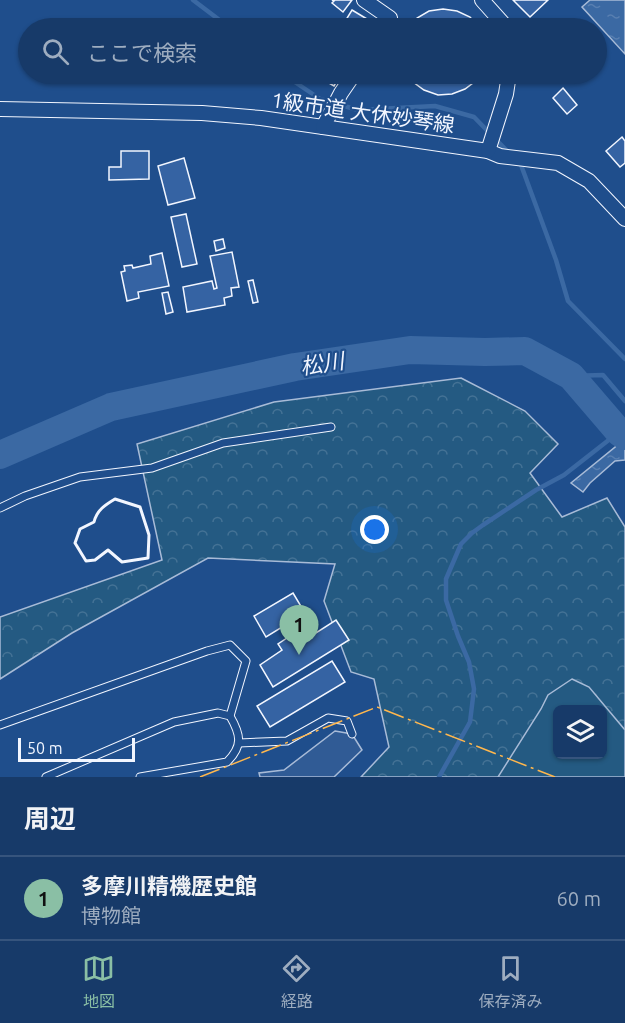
<!DOCTYPE html>
<html lang="ja">
<head>
<meta charset="utf-8">
<style>
	body { margin:0; font-family:Ubuntu,"Noto Sans JP",sans-serif; background:#244571; color:#f1f3f6 }
	.controls { position:absolute; right:18px; bottom:18px; display:grid; overflow:hidden; border-radius:9px; box-shadow:0 2px 4px #0004 }
	.controls button { width:54px; height:54px; display:grid; place-items:center; padding:0; border:0; border-bottom:2px solid #36547d; background:#173a69; color:#f1f3f6; font:30px sans-serif }
	.scale { position:absolute; left:18px; bottom:15px; width:117px; box-sizing:border-box; padding-left:6px; border:3px solid #f2f6ff; border-top:0; font-size:16px; line-height:21px; white-space:nowrap; color:#f2f6ff; -webkit-text-stroke:4px #1f4e8c; paint-order:stroke }
	.you { position:absolute; left:375px; top:530px; width:21px; height:21px; margin:-15px; border:4px solid #fff; border-radius:50%; background:#1a73e8; box-shadow:0 0 0 9px #1a73e833 }
	.badge { display:grid; place-items:center; width:39px; height:39px; border-radius:50%; background:#8abfa5; color:#111; font-size:20px; font-weight:700 }
	.pin { position:absolute; translate:-50% -50px; filter:drop-shadow(0 2px 3px #0008) }
	.pin::after { content:''; position:absolute; top:32px; width:21px; height:18px; background:inherit; clip-path:polygon(0 0,100% 0,50% 100%) }
	.list { margin:0; padding:0; list-style:none }
	h2 { display:flex; justify-content:space-between; align-items:center; height:78px; margin:0; padding:0 24px; font-size:26px }
	h2 small { font-size:20px; font-weight:400; color:#9eadc0 }
	.list li { display:grid; grid-template-columns:39px 1fr auto; gap:18px; align-items:center; box-sizing:border-box; height:84px; padding:0 24px; border-top:2px solid #36547d }
	.list b { display:block; font-size:22px; white-space:nowrap }
	.list p { margin:0; font-size:20px; white-space:nowrap; color:#9eadc0 }
	.list em { font-size:20px; font-style:normal; color:#9eadc0 }
	.icon { flex:none; width:33px; height:33px; fill:none; stroke:currentColor; stroke-width:2; stroke-linecap:round; stroke-linejoin:round }
	.map { position:relative; flex:none; width:625px; height:777px; overflow:hidden }
	.search { position:absolute; background:#173a69; box-shadow:0 2px 4px #0004; left:18px; right:18px; top:18px; height:66px; display:flex; align-items:center; gap:15px; box-sizing:border-box; padding:0 21px; border-radius:33px; color:#9eadc0; font-size:22px }
	.sheet { height:162px; background:#173a69 }
	nav { display:flex; justify-content:space-around; align-items:center; box-sizing:border-box; height:84px; border-top:2px solid #36547d; background:#173a69; font-size:16px; color:#9eadc0 }
	nav a { display:grid; justify-items:center; gap:3px }
	nav .on { color:#8abfa5 }
	.map>svg:first-child { display:block }
	.forest { fill:url(#forest-crowns); stroke:#a8bbd7; stroke-width:1.5; fill-rule:evenodd }
	.park { fill:#245a82; stroke:#a8bbd7; stroke-width:1.5; fill-rule:evenodd }
	.parking { fill:#305b95; stroke:#a8bbd7; stroke-width:1.5 }
	.water { fill:url(#water-ripples); stroke:#a8bbd7; stroke-width:1.5 }
	.lines { fill:none; stroke-linecap:round; stroke-linejoin:round }
	.stream { stroke:#3b69a3; stroke-width:4.5 }
	.river { stroke:#3b69a3; stroke-width:28 }
	.building { fill:#3563a3; stroke:#f2f6ff; stroke-width:1.5 }
	.lane-casing { stroke:#f2f6ff; stroke-width:9 }
	.street-casing { stroke:#f2f6ff; stroke-width:16 }
	.lane { stroke:#1f4e8c; stroke-width:7 }
	.street { stroke:#1f4e8c; stroke-width:14 }
	.wall { stroke:#f2f6ff; stroke-width:3 }
	.power { stroke:#ffb74d; stroke-width:1.5; stroke-dasharray:21 4.5 3 4.5; stroke-linecap:butt }
	.labels { text-anchor:middle; dominant-baseline:central; stroke-width:4.5; stroke-linejoin:round; paint-order:stroke }
	.street-label { font-size:21px; fill:#f2f6ff; stroke:#1f4e8c }
	.water-label { font-size:22px; font-style:italic; fill:#f2f6ff; stroke:#1f4e8c }
</style>
</head>
<body>
<div class="map">
<svg width="625" height="777" viewBox="0 0 625 777">
	<defs>
		<pattern id="forest-crowns" width="20" height="18" patternUnits="userSpaceOnUse" patternTransform="scale(1.5)"><rect width="20" height="18" fill="#245a82"/><path d="M2 6a3 3 0 1 1 6 0M12 15a3 3 0 1 1 6 0" fill="none" stroke="#447295"/></pattern>
		<pattern id="water-ripples" width="26" height="14" patternUnits="userSpaceOnUse" patternTransform="scale(1.5)"><rect width="26" height="14" fill="#3b69a3"/><path d="M2 4q2-2 4 0t4 0M15 11q2-2 4 0t4 0" fill="none" stroke="#587fb1"/></pattern>
	</defs>
	<rect width="100%" height="100%" fill="#1f4e8c"/>
	<path class="forest" d="M461 378 525 411 558 444 530 473 562 517 607 498 625 527V777H361L389 747 374 679 351 672 324 601 335 564 208 558 72 633 0 679V617L162 560 137 444 274 402ZM558 710H602V754H558Z"/>
	<path class="park" d="M572 679 589 687 625 730V777H498L541 709 548 695ZM558 710H602V754H558Z"/>
	<polygon class="parking" points="335,731 352,734 362,750 334,777 260,777 259,773 284,770"/>
	<g class="water">
		<polygon points="590,0 625,0 625,54 582,7"/>
		<polygon points="625,439 625,460 615,461 590,483 583,492 571,483"/>
	</g>
	<g class="lines">
		<g class="stream">
			<polyline points="193,0 230,28"/>
			<polyline points="283,74 320,99 358,110 435,106 474,117 510,154"/>
			<polyline points="518,163 521,165 556,260 568,301 625,359"/>
			<polyline points="571,376 603,375 625,401"/>
			<polyline points="439,777 470,722 474,689 469,662 458,636 446,600 446,579 461,544 472,533 483,525 536,490 564,475 619,432"/>
		</g>
		<polyline class="river" points="0,455 111,407 295,367 410,350 485,352 525,351 571,376 619,432 625,436"/>
	</g>
	<g class="building">
		<polygon points="332,0 352,0 343,12 332,3 334,1"/>
		<polygon points="513,0 548,0 530,17"/>
		<polygon points="443,9 457,11 470,17 480,28 408,28 417,18 429,11"/>
		<polygon points="352,10 367,19 365,21 371,25 369,28 341,28"/>
		<polygon points="313,74 341,74 334,86"/>
		<polygon points="407,74 481,74 477,80 465,89 452,94 438,95 424,90 413,82"/>
		<polygon points="563,88 577,105 567,114 553,98"/>
		<polygon points="622,137 625,141 625,163 620,167 606,151"/>
		<polygon points="121,151 149,151 149,179 109,180 109,167 121,167"/>
		<polygon points="184,158 195,198 168,205 158,166"/>
		<polygon points="186,214 197,264 182,267 171,217"/>
		<polygon points="223,239 225,248 216,251 214,241"/>
		<polygon points="232,252 239,287 231,288 232,296 224,298 225,305 187,312 183,287 212,281 214,289 217,288 210,256"/>
		<polygon points="162,253 169,286 138,292 139,298 127,301 121,272 125,271 124,266 132,265 133,268 151,264 150,256"/>
		<polygon points="253,280 258,302 253,303 248,281"/>
		<polygon points="168,292 173,312 166,314 162,293"/>
		<polygon points="293,593 305,613 266,637 254,616"/>
		<polygon points="336,620 349,640 273,687 260,665 282,650 278,644 299,630 305,640"/>
		<polygon points="332,661 345,682 270,727 257,706"/>
	</g>
	<g class="lines">
		<defs>
			<g id="lane">
				<polyline points="0,508 25,496 80,477 152,468 223,443 331,427"/>
				<polyline points="0,725 207,651 230,645 246,661 230,716"/>
				<polyline points="239,743 287,741 328,718 347,721 352,734"/>
				<path d="M46 777 174 722 218 713 230 716C241 735 243 746 227 762L140 777"/>
			</g>
			<g id="street">
				<polyline points="364,0 390,18 383,28"/>
				<polyline points="482,0 507,28"/>
				<polyline points="0,109 202,113 261,118 488,151 500,156 558,163 589,181 625,219"/>
				<polyline points="323,127 341,93 354,74"/>
				<polyline points="488,151 506,94 509,74"/>
			</g>
		</defs>
		<use href="#lane" class="lane-casing"/>
		<use href="#street" class="street-casing"/>
		<use href="#lane" class="lane"/>
		<use href="#street" class="street"/>
		<path class="wall" d="M115 499 140 507 149 535 148 558 122 562 108 550 95 560 86 561 75 543 80 529 94 522C97 510 105 505 115 499Z"/>
		<polyline class="power" points="200,777 377,707 555,777"/>
	</g>
	<g class="labels">
		<g class="street-label">
			<text transform="translate(363 112) rotate(8)">1級市道 大休妙琴線</text>
		</g>
		<g class="water-label">
			<text transform="translate(322 363) rotate(-9)">松川</text>
		</g>
	</g>
</svg>
<div class="controls">
<button><svg class="icon" aria-label="layers" viewBox="0 0 24 24"><path d="M12 4l9 5-9 5-9-5zM3 14l9 5 9-5"/></svg></button>
</div>
<div class="scale">50 m</div>
<div class="you"></div>
<div class="pin badge" style="left:299px;top:655px">1</div>
<div class="search"><svg class="icon" aria-label="search" viewBox="0 0 24 24"><circle cx="10" cy="10" r="6"/><path d="M15 15l6 6"/></svg>ここで検索</div>
</div>
<section class="sheet">
<h2>周辺<small></small></h2>
<ul class="list">
<li><span class="badge">1</span><div><b>多摩川精機歴史館</b><p>博物館</p></div><em>60 m</em></li>
</ul>
</section>
<nav>
<a class="on"><svg class="icon" aria-label="map" viewBox="0 0 24 24"><path d="M3 6l6-2 6 2 6-2v14l-6 2-6-2-6 2zM9 4v14M15 6v14"/></svg>地図</a>
<a><svg class="icon" aria-label="directions" viewBox="0 0 24 24"><path d="M12 3l9 9-9 9-9-9zM9 14v-3h6M13 9l2 2-2 2"/></svg>経路</a>
<a><svg class="icon" aria-label="saved" viewBox="0 0 24 24"><path d="M7 4h10v16l-5-4-5 4z"/></svg>保存済み</a>
</nav>
</body>
</html>
